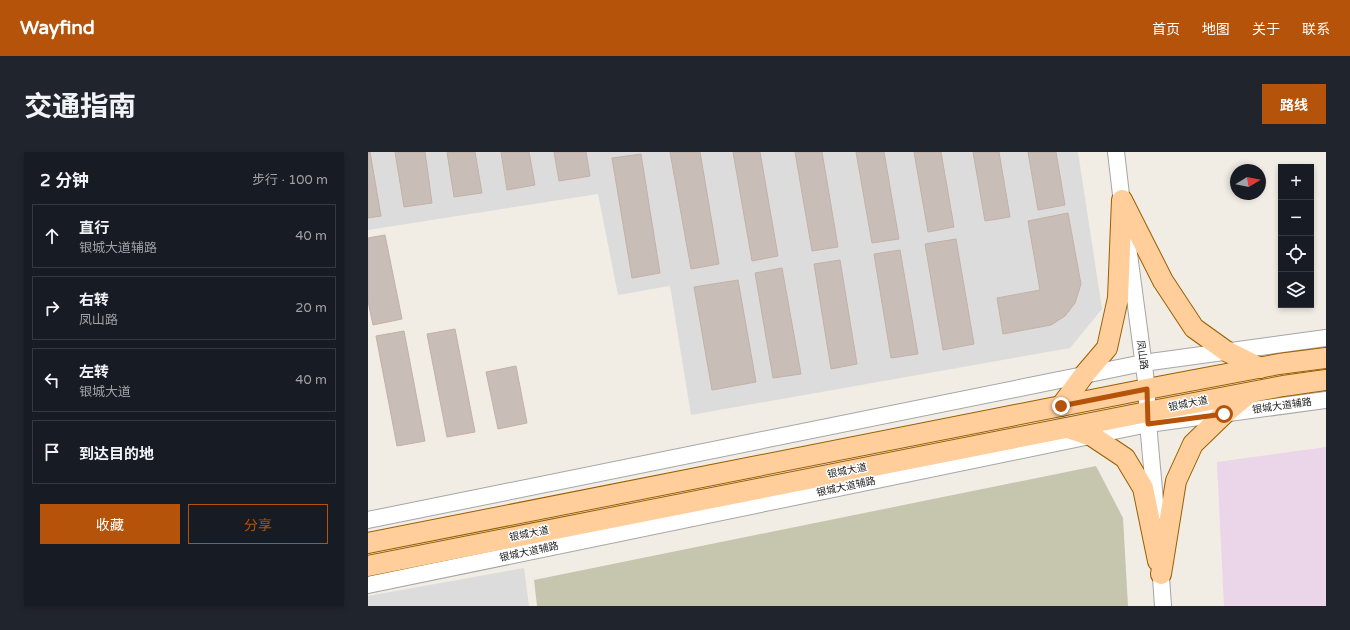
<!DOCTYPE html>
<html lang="zh">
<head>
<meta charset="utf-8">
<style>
	body { margin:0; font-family:"Varela Round","Noto Sans SC",sans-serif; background:#20242c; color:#f1f3f6 }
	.controls { position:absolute; right:12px; top:12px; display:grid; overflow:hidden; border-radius:0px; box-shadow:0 2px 6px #0003 }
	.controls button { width:36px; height:36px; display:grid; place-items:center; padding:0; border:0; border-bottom:1px solid #363941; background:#171b24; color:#f1f3f6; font:20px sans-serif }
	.compass { position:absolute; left:862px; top:12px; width:36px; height:36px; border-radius:50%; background:#171b24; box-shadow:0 2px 6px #0003; rotate:80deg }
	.stop { position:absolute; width:12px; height:12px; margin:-9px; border:3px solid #b45309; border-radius:50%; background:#fff }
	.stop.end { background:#b45309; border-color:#fff; box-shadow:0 1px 4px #0008 }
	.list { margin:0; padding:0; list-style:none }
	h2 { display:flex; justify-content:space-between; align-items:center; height:52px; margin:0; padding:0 16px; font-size:17px }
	h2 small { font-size:13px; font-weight:400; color:#9ea1a6 }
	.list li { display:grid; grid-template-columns:26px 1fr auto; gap:12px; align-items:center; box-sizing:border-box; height:64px; margin:0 8px 8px; padding:0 8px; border:1px solid #363941; border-radius:0px }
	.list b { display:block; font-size:15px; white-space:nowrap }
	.list p { margin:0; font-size:13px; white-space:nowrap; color:#9ea1a6 }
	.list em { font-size:13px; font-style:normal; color:#9ea1a6 }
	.actions { display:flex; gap:8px; padding:12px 16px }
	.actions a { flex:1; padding:9px 0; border:1px solid #b45309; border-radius:0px; text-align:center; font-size:14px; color:#b45309 }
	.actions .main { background:#b45309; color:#fff }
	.icon { flex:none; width:22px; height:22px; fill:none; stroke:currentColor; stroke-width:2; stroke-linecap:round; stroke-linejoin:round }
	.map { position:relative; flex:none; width:958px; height:454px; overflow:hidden; border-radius:0px }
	header { display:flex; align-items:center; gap:24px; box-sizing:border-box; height:56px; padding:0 20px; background:#b45309; color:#fff }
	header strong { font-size:19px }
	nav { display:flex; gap:22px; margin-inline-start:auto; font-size:14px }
	.intro { display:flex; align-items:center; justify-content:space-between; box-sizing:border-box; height:96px; padding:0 24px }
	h1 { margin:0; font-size:28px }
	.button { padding:10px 18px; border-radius:0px; background:#b45309; color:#fff; font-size:14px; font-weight:700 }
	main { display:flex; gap:24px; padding:0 24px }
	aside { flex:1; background:#171b24; border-radius:0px; box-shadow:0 2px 6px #0003 }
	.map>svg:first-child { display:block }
	.residential { fill:#dddcdc }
	.industrial { fill:#ebd5e8 }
	.construction { fill:#c6c5ae }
	.building { fill:#c9bdb7; stroke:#c4b1a5 }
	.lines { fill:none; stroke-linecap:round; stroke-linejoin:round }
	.minor-casing { stroke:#a6a6a6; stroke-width:18 }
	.major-casing { stroke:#9a5f00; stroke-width:22 }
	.minor { stroke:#fff; stroke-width:16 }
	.major { stroke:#ffce9b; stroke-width:20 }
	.route { stroke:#b45309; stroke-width:5 }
	.labels { text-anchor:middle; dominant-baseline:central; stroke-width:3; stroke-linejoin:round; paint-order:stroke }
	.street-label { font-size:10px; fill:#1f1f1f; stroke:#fff }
</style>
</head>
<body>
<header>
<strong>Wayfind</strong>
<nav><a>首页</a><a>地图</a><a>关于</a><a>联系</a></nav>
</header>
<div class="intro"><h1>交通指南</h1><a class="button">路线</a></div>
<main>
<aside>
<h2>2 分钟<small>步行 · 100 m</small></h2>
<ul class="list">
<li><svg class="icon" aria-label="ahead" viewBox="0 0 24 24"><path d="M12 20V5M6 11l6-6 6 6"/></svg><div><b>直行</b><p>银城大道辅路</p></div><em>40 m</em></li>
<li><svg class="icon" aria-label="right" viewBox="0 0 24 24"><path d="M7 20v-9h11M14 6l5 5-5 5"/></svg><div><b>右转</b><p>凤山路</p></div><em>20 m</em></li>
<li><svg class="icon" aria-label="left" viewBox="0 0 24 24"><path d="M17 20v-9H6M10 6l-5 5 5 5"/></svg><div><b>左转</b><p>银城大道</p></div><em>40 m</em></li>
<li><svg class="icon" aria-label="arrive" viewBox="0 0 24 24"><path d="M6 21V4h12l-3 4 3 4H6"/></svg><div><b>到达目的地</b></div></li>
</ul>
<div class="actions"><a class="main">收藏</a><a>分享</a></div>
</aside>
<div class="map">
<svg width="958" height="454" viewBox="0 0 958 454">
	<rect width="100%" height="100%" fill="#f1ece4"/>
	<g class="residential">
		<polygon points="0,0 710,0 734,157 702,196 323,263 302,134 250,143 230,42 0,78"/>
		<polygon points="156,416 161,454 0,454 0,444"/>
	</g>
	<polygon class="industrial" points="958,295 958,454 856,454 849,310"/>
	<polygon class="construction" points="728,314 755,366 760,454 169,454 166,428"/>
	<g class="building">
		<polygon points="0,0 2,0 13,64 0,66"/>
		<polygon points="27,0 57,0 64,51 36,55"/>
		<polygon points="79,0 107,0 114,41 86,45"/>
		<polygon points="133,0 161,0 167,33 139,38"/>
		<polygon points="186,0 218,0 222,24 191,29"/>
		<polygon points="302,0 332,0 351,112 323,117"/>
		<polygon points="365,0 392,0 410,104 384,109"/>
		<polygon points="427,0 454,0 470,95 444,99"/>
		<polygon points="488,0 516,0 531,87 504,91"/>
		<polygon points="546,0 573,0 586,75 560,80"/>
		<polygon points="605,0 631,0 642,65 617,69"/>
		<polygon points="660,0 688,0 697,53 670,58"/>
		<polygon points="273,2 292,121 264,126 244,6"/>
		<polygon points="700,61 713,132 707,151 697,164 683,173 635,182 629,146 672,138 660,69"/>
		<polygon points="17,83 34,167 5,173 0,149 0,86"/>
		<polygon points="588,87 606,192 575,198 557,92"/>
		<polygon points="532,98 550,202 523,206 506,102"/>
		<polygon points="472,108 489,212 463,217 446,112"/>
		<polygon points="414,116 433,222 405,226 387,121"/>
		<polygon points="370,128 388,230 344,238 326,135"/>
		<polygon points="87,177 107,280 79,285 59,182"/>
		<polygon points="36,179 57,289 29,294 8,184"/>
		<polygon points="148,214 159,271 130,277 118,220"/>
	</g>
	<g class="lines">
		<defs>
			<g id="minor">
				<polyline points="748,0 755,60"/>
				<polyline points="759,87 779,237 779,260 788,360"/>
				<polyline points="0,368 775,211 958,186"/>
				<polyline points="792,411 795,454"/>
				<polyline points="0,433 780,272 958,248"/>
			</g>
			<g id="major">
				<polyline points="693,254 716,223 739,196 750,146 754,48 795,129 826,176 858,199 892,216"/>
				<polyline points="700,276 724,284 757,306 775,336 790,409"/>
				<polyline points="0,391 779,237 911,212 958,206"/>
				<polyline points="0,414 779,260 915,234 958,228"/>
				<polyline points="793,422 808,329 825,292 856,262 881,241"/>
			</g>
		</defs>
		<use href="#minor" class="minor-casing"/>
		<use href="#major" class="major-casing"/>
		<use href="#minor" class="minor"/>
		<use href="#major" class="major"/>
	</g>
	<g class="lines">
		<polyline class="route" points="693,254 779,237 780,272 856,262"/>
	</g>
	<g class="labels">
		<g class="street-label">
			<text transform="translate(774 203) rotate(82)">凤山路</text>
			<text transform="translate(820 252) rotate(-11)">银城大道</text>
			<text transform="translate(914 254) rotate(-8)">银城大道辅路</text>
			<text transform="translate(479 319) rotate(-11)">银城大道</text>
			<text transform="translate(478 335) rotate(-12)">银城大道辅路</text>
			<text transform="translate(161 382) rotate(-11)">银城大道</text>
			<text transform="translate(161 400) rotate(-12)">银城大道辅路</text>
		</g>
	</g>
</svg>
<div class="controls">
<button>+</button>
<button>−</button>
<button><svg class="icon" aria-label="locate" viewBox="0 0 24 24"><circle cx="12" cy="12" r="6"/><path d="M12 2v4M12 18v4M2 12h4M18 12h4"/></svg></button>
<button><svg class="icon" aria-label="layers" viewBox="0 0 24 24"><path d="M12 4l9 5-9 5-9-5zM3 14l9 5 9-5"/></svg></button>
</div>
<svg class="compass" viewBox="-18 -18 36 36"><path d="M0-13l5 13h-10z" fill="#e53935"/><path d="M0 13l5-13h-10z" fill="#9ea1a6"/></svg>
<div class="stop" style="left:856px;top:262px"></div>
<div class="stop end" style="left:693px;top:254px"></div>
</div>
</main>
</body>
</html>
